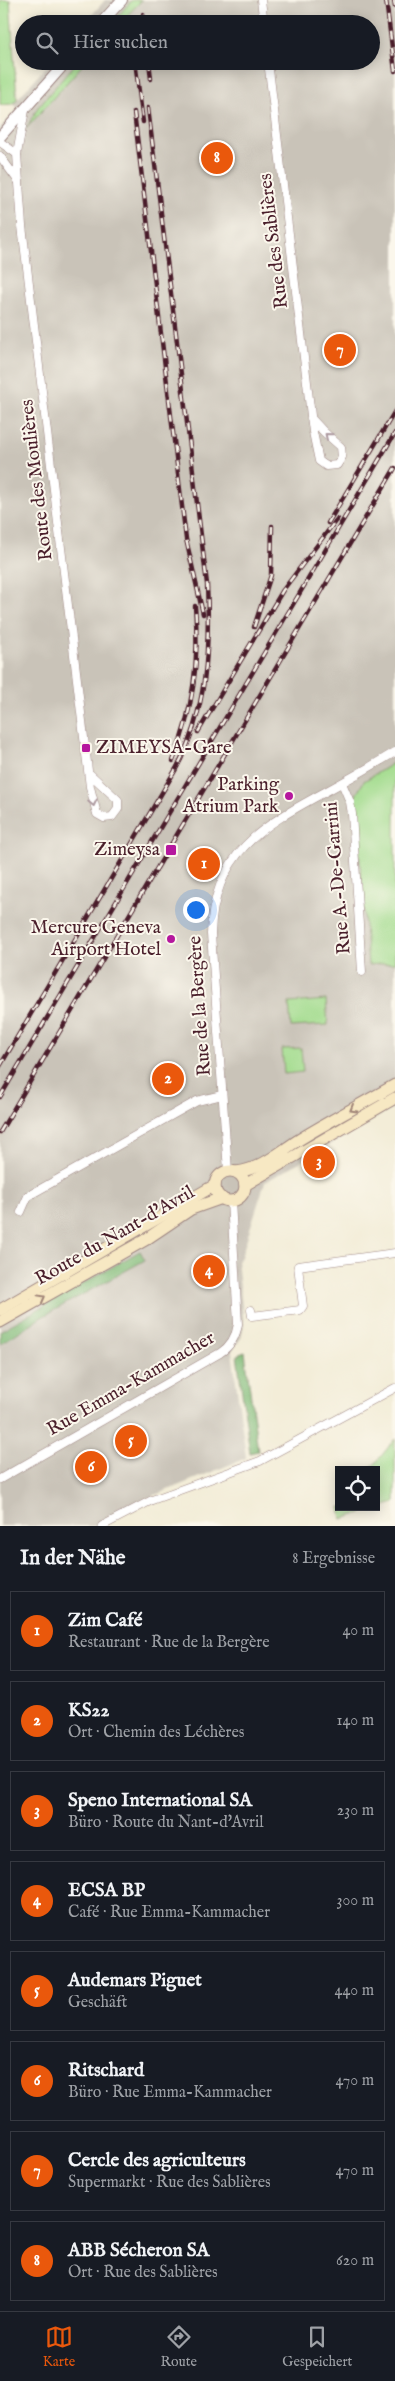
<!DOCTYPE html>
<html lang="de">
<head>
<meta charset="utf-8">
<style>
	body { margin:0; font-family:"IM FELL English",serif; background:#20242c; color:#f1f3f6 }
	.controls { position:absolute; right:15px; bottom:15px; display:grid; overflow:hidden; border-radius:0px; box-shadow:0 2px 12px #0003 }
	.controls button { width:45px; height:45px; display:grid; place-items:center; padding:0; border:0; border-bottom:1px solid #363941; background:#171b24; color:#f1f3f6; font:25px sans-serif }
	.you { position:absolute; left:195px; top:909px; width:18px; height:18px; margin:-12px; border:4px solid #fff; border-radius:50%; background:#1a73e8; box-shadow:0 0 0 8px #1a73e833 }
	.badge { display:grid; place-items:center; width:32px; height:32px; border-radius:50%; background:#ea580c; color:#fff; font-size:16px; font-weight:700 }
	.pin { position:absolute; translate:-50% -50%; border:2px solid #fff; box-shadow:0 1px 5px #0006 }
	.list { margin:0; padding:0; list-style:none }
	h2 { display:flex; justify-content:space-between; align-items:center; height:65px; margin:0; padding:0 20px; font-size:21px }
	h2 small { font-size:16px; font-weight:400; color:#9ea1a6 }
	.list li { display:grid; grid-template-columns:32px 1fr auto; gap:15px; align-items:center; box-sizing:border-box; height:80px; margin:0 10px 10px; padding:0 10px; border:1px solid #363941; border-radius:0px }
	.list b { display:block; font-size:19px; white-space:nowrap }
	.list p { margin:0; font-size:16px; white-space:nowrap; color:#9ea1a6 }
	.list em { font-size:16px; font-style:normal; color:#9ea1a6 }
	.icon { flex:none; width:28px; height:28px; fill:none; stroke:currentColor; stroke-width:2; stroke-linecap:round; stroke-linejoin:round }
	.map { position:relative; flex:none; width:395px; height:1526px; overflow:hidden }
	.search { position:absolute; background:#171b24; box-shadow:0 2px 12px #0003; left:15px; right:15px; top:15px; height:55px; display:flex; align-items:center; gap:12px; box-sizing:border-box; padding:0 18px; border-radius:28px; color:#9ea1a6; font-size:19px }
	.sheet { height:785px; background:#171b24 }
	nav { display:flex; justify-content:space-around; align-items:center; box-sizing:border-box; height:70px; border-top:1px solid #363941; background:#171b24; font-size:14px; color:#9ea1a6 }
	nav a { display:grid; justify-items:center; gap:2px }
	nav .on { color:#ea580c }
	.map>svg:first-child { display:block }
	.industrial { fill:#c9c3b8 }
	.green { fill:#a3dc8e; stroke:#767e5c }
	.forest { fill:#82bc79; stroke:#666e52 }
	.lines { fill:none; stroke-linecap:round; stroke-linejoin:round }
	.minor-casing { stroke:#9e8682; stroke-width:9 }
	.tertiary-casing { stroke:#9e8682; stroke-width:12 }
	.secondary-casing { stroke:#9e8682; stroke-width:13 }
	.minor { stroke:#fff; stroke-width:8 }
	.tertiary { stroke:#fff; stroke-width:10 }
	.secondary { stroke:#f7e8c3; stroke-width:11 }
	.rail-casing { stroke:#4a1f2b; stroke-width:4.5 }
	.rail { stroke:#fbf7ec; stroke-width:2.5; stroke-dasharray:8; stroke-linecap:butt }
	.oneway { stroke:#ae9aa0 }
	.oneway2 { stroke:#a08477 }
	.poi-dot { fill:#b5179e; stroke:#fbf7ec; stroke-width:2 }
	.labels { text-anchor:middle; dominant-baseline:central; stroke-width:4; stroke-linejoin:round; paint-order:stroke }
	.street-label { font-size:19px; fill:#4a1f2b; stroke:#fbf7ec }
	.poi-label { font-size:19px; fill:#4a1f2b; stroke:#fbf7ec; text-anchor:end }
</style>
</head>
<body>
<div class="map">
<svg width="395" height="1526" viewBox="0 0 395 1526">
	<rect width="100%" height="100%" fill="#fbf7ec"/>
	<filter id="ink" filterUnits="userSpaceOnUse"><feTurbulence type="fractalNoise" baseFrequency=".02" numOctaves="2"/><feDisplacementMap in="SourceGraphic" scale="10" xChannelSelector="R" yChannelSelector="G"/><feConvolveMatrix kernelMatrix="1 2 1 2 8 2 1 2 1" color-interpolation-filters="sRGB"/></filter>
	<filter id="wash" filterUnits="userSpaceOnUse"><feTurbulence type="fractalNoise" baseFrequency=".0096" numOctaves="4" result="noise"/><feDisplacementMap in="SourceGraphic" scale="20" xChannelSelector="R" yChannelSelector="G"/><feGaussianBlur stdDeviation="1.12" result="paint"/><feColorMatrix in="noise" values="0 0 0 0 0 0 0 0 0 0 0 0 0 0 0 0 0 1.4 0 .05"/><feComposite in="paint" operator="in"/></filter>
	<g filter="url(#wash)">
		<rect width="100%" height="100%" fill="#f3edd8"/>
		<polygon class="industrial" points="105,0 395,0 395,1107 265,1182 241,1257 237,1261 244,1325 241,1338 232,1351 246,1458 143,1500 97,1526 0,1526 0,128 18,108 13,104 51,61 371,61 371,24 84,24"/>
		<g class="green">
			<polygon points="0,0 10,0 17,99 13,104 0,105"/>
			<polygon points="132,0 142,0 119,24 111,24"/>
			<polygon points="78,61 86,61 26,129 38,107"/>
			<polygon points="395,762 395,963 368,965 355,797 364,781"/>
			<polygon points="326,1000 328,1025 291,1027 289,1003"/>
			<polygon points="301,1048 303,1072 284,1074 282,1049"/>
			<polygon points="395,1439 395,1503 342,1519 340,1507 376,1507 376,1470 363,1470 374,1465"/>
		</g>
		<g class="forest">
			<polygon points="140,1251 145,1260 42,1317 0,1344 0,1331"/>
			<polygon points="245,1352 258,1451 250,1453 237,1355"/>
		</g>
	</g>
	<g filter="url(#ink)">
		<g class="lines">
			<defs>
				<g id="minor">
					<polyline points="261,0 264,24"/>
					<polyline points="268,61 313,432 319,461 326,466 337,465 342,457 341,447 324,432 311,418"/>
					<polyline points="25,110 17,154 22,226 90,787 97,814 104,818 112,817 118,809 118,800 90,774"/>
					<polyline points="0,142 17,154"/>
					<polyline points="0,156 19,182"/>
					<polyline points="342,783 350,802 352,814 362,972"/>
					<path d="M228 1171 211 934C213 854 262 826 325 792 349 779 372 766 395 752"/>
					<polyline points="21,1212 28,1196 197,1101 222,1095"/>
					<polyline points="251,1310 252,1316 300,1310 303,1306 298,1266 395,1253"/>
					<path d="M0 1479 220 1353C231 1346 236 1337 238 1324L231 1201"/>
					<polyline points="102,1526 152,1500 260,1461 395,1388"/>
				</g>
				<g id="tertiary">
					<polyline points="100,24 122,0"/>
					<polyline points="0,137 67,61"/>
				</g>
				<g id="secondary">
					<circle cx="230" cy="1186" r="15"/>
					<path d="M236 1172C261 1169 277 1154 297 1141 329 1121 362 1104 395 1085"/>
					<polyline points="245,1185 395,1098"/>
					<polyline points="0,1310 215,1185"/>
					<polyline points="0,1322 145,1240 191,1209 222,1198"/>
				</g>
			</defs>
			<use href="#minor" class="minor-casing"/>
			<use href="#tertiary" class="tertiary-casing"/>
			<use href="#secondary" class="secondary-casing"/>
			<use href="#minor" class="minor"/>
			<use href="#tertiary" class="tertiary"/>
			<use href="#secondary" class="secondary"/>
			<defs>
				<g id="rail">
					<polyline points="386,0 395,71"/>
					<polyline points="394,0 395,7"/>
					<polyline points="143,14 144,24"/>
					<polyline points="135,61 143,122"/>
					<polyline points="149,61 151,79"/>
					<polyline points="134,112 186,539 203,614"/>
					<polyline points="328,523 395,411"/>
					<polyline points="254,627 271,575 272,526"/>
					<polyline points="198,732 283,590 337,519"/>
					<path d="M173 761C193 711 200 660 195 606"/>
					<path d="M0 1066 176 769C207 711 210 649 207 584L148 108"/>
					<polyline points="0,1097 395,433"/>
					<polyline points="0,1132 395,468"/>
				</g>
			</defs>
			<use href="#rail" class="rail-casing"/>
			<use href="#rail" class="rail"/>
		</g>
		<defs><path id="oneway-chevron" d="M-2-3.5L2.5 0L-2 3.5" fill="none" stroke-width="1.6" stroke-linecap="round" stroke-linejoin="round" transform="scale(1.25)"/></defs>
		<g class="oneway">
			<use href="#oneway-chevron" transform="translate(328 436) rotate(-141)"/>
			<use href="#oneway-chevron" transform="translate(93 803) rotate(78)"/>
		</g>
		<g class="oneway2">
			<use href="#oneway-chevron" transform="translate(353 1109) rotate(150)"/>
			<use href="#oneway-chevron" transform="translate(42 1298) rotate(-29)"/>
		</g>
	</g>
	<g class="poi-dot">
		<rect x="81" y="743" width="10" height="10" rx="2.5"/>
		<circle cx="289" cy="796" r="5"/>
		<rect x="165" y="844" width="12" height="12" rx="2.5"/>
		<circle cx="171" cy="939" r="5"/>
	</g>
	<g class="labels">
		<g class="street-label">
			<text transform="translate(274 241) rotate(-97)">Rue des Sablières</text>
			<text transform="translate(37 480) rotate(-97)">Route des Moulières</text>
			<text transform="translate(338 878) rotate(-95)">Rue A.-De-Garrini</text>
			<text transform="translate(200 1006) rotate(-94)">Rue de la Bergère</text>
			<text transform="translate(115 1236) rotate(-30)">Route du Nant-d'Avril</text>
			<text transform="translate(131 1384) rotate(-30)">Rue Emma-Kammacher</text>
		</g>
		<g class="poi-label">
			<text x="96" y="748" text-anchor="start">ZIMEYSA-Gare</text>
			<text x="279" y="785">Parking<tspan x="279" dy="22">Atrium Park</tspan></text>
			<text x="160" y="850">Zimeysa</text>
			<text x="161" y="928">Mercure Geneva<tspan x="161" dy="22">Airport Hotel</tspan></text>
		</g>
	</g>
</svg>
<div class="controls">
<button><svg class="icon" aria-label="locate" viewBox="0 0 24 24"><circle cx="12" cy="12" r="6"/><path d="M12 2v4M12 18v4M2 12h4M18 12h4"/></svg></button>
</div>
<div class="you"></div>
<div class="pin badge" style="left:204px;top:864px">1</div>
<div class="pin badge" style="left:168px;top:1079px">2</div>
<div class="pin badge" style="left:319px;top:1162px">3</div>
<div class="pin badge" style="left:209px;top:1271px">4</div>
<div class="pin badge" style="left:131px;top:1441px">5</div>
<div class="pin badge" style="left:91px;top:1467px">6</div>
<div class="pin badge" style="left:340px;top:350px">7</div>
<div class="pin badge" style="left:217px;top:158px">8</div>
<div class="search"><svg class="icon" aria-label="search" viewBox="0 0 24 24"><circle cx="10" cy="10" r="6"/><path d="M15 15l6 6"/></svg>Hier suchen</div>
</div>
<section class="sheet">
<h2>In der Nähe<small>8 Ergebnisse</small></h2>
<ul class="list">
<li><span class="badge">1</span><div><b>Zim Café</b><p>Restaurant · Rue de la Bergère</p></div><em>40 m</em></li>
<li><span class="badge">2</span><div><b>KS22</b><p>Ort · Chemin des Léchères</p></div><em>140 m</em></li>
<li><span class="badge">3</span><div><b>Speno International SA</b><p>Büro · Route du Nant-d'Avril</p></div><em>230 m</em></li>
<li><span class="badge">4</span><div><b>ECSA BP</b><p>Café · Rue Emma-Kammacher</p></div><em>300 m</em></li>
<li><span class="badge">5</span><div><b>Audemars Piguet</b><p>Geschäft</p></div><em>440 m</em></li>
<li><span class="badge">6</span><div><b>Ritschard</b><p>Büro · Rue Emma-Kammacher</p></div><em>470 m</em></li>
<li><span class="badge">7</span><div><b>Cercle des agriculteurs</b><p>Supermarkt · Rue des Sablières</p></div><em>470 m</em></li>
<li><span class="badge">8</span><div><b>ABB Sécheron SA</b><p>Ort · Rue des Sablières</p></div><em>620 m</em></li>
</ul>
</section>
<nav>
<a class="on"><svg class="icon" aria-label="map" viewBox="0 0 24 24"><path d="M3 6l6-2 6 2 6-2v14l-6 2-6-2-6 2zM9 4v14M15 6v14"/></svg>Karte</a>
<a><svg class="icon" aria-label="directions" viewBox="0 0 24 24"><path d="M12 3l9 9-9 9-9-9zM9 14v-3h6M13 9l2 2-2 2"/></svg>Route</a>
<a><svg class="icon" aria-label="saved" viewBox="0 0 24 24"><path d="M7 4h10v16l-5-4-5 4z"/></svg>Gespeichert</a>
</nav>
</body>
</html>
